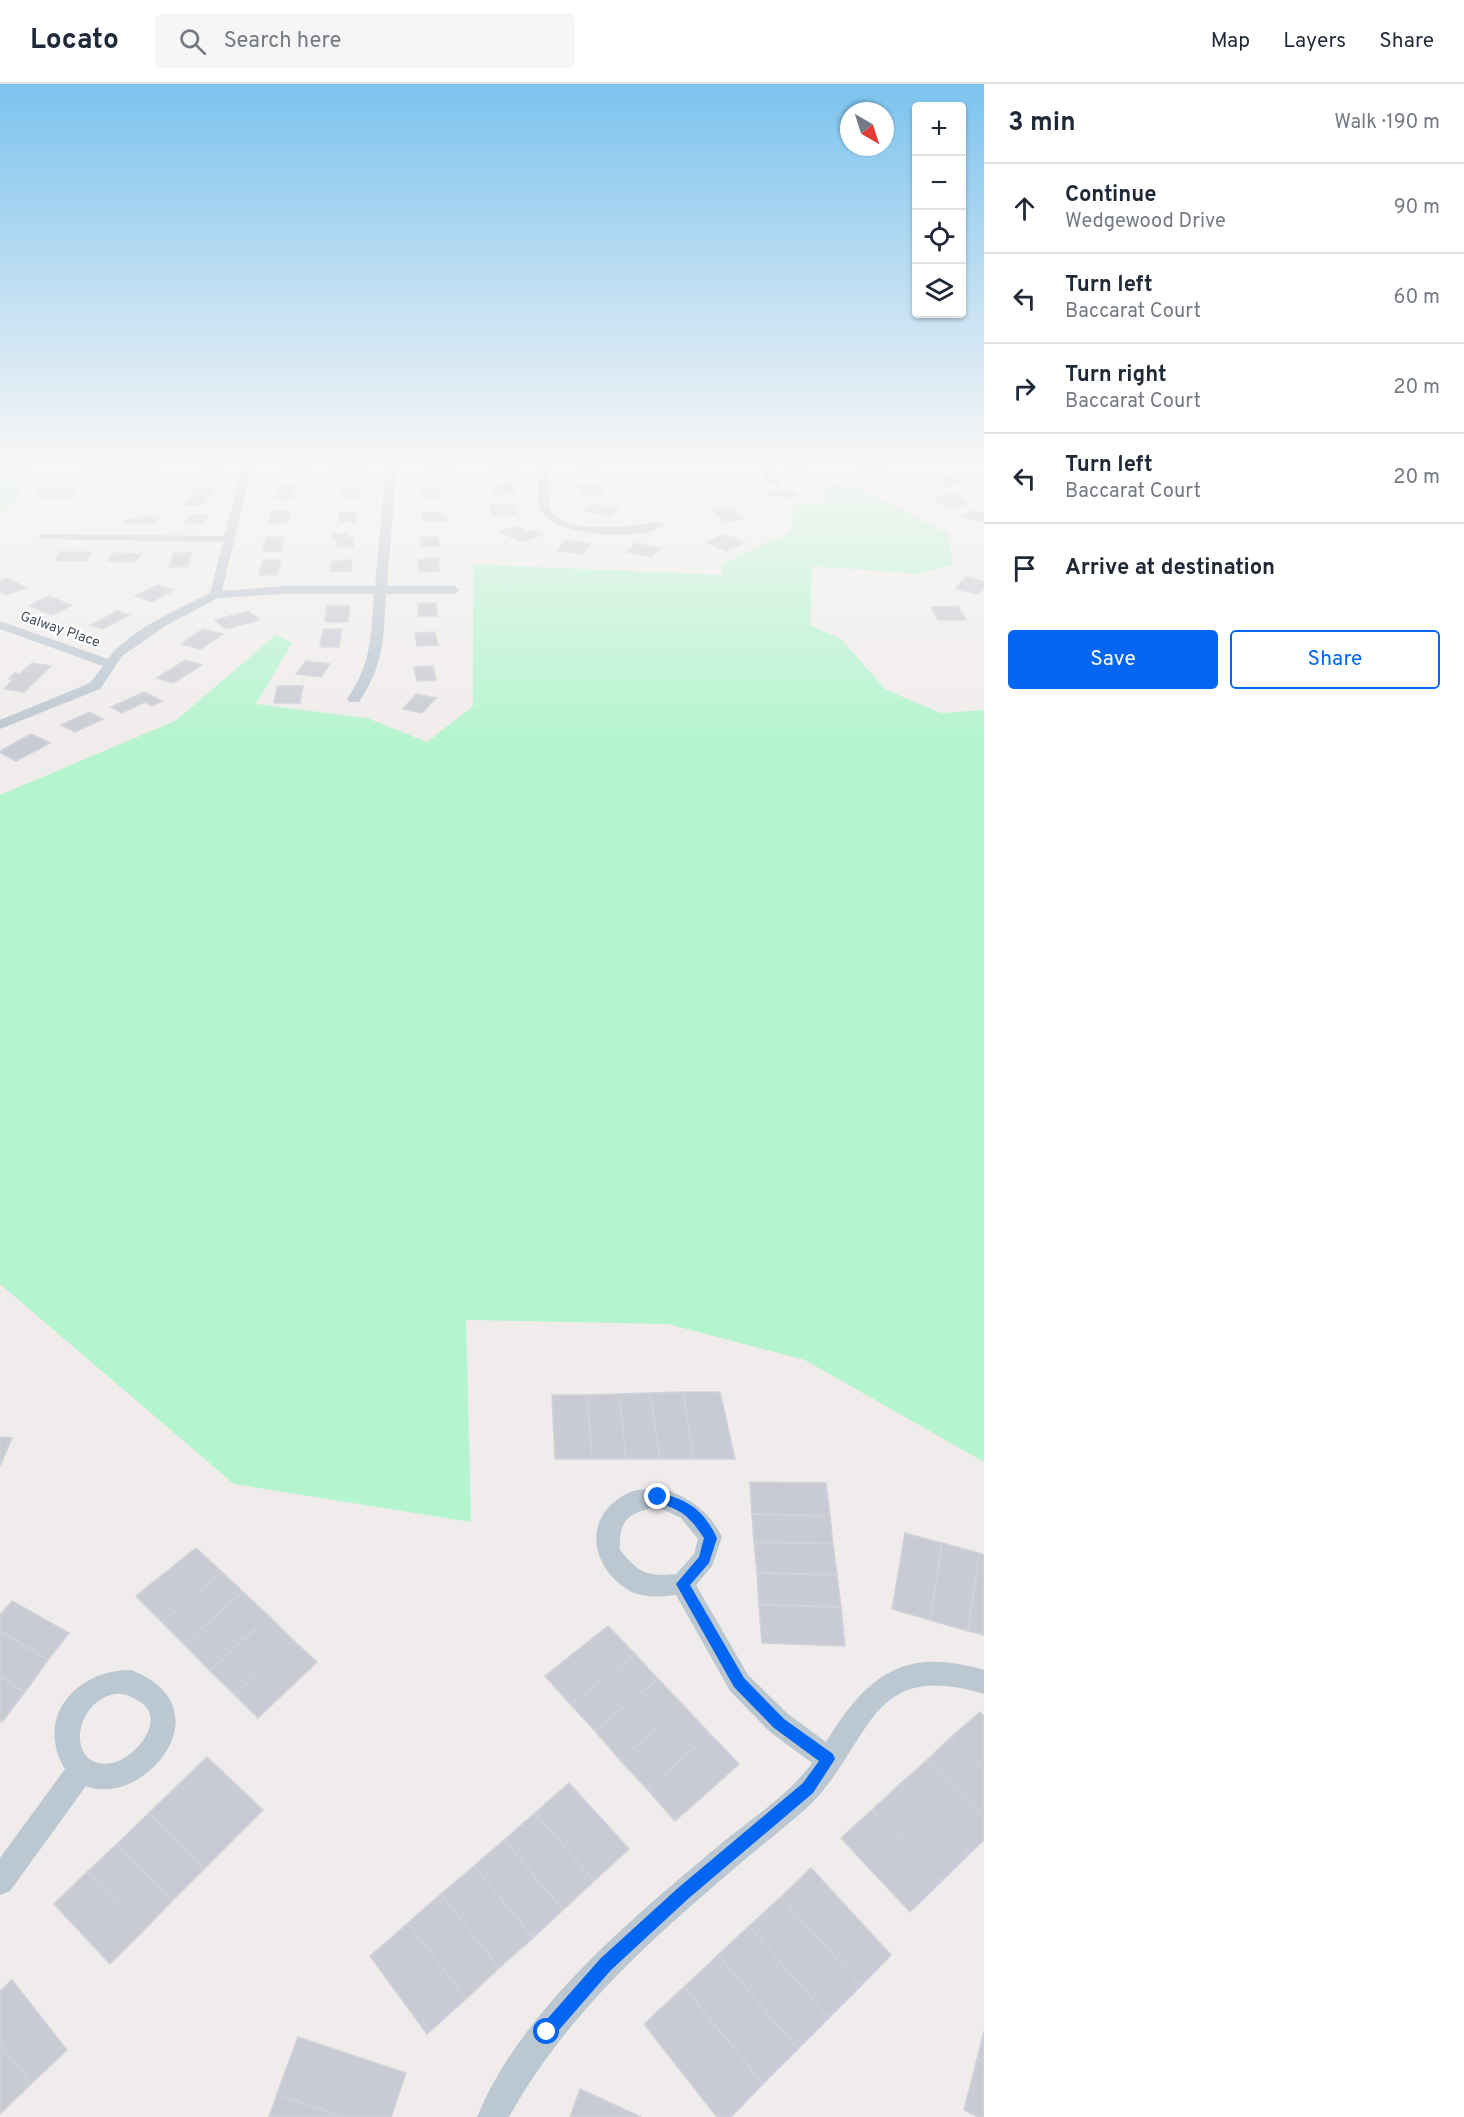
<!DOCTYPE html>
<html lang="en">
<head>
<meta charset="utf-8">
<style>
	body { margin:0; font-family:Overpass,sans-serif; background:#f6f6f7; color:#1f2937 }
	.controls { position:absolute; right:18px; top:18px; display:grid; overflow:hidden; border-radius:6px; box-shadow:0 2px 4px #0004 }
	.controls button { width:54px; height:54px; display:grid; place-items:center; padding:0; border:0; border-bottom:2px solid #e0e1e3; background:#fff; color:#1f2937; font:30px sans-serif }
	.compass { position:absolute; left:840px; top:18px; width:54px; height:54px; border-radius:50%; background:#fff; box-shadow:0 2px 4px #0004; rotate:141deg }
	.stop { position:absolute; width:18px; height:18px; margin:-14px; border:4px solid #0366f3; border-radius:50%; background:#fff }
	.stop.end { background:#0366f3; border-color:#fff; box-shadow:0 2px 6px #0008 }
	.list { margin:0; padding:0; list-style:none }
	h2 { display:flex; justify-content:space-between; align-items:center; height:78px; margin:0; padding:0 24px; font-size:26px }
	h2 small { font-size:20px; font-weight:400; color:#747a83 }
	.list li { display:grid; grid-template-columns:39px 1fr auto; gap:18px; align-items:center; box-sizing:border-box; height:90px; padding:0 24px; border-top:2px solid #e0e1e3 }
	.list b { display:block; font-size:22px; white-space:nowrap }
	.list p { margin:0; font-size:20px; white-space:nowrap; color:#747a83 }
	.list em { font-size:20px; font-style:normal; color:#747a83 }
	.actions { display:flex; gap:12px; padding:18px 24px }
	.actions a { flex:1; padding:14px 0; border:2px solid #0366f3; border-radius:6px; text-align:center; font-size:21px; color:#0366f3 }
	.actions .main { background:#0366f3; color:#fff }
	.icon { flex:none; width:33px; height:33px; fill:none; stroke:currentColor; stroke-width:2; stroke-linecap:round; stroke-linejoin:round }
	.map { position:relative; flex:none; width:984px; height:2033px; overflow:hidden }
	header { display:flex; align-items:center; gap:36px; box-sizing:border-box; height:84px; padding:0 30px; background:#fff; border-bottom:2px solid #e0e1e3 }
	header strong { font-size:28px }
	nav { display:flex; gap:33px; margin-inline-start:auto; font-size:21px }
	.search { width:420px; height:54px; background:#f6f6f7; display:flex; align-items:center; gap:15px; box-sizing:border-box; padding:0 21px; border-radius:6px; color:#747a83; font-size:22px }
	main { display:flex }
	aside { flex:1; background:#fff }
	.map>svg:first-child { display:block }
	.green { fill:#b4f4ce }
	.building { fill:#c8cbd3; stroke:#d0d2d9; stroke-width:1.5 }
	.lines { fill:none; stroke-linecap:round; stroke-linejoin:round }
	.lane { stroke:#bbc7d1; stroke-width:6 }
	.street { fill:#bbc7d1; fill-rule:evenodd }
	.secondary { fill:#bcc9d9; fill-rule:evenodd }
	.route { fill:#0366f3 }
	.labels { text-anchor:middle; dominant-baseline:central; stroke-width:4.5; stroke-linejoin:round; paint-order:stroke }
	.far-street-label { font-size:14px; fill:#434f5c; stroke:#fff }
</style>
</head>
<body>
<header>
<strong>Locato</strong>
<div class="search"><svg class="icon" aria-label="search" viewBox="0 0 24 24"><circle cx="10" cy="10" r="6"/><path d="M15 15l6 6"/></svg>Search here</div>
<nav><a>Map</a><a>Layers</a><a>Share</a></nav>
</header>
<main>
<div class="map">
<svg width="984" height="2033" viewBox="0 0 984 2033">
	<rect width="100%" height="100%" fill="#f0ecec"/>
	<g class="green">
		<polygon points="37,376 12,424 0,429 0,377"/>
		<polygon points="822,397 864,406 947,449 953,481 918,490 812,482 810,541 841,555 886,606 941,629 984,626 984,1378 805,1276 668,1240 466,1236 471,1438 234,1400 0,1200 0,711 175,637 276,551 292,559 256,620 367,634 427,658 473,622 473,480 723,491 722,480 791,448 793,419 822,420"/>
	</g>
	<g class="building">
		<polygon points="437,379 453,384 434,394 418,389"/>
		<polygon points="492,381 516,381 517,389 493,390"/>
		<polygon points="579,381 599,381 601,391 580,391"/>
		<polygon points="788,381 802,382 799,398 784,397"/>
		<polygon points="302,382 311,387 288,393 279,388"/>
		<polygon points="333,382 364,382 363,388 332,388"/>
		<polygon points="860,383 886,383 890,390 863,390"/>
		<polygon points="205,385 221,387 212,397 196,396"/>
		<polygon points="112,390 137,390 135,397 109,397"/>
		<polygon points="956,390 968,396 947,402 935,395"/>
		<polygon points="513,399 517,409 495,410 492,400"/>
		<polygon points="579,400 601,400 603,410 581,410"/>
		<polygon points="295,401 292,415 275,415 279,402"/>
		<polygon points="44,403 76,404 68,414 35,413"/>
		<polygon points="196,403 214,404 202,422 183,421"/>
		<polygon points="342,404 360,404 359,413 341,413"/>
		<rect x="421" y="404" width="18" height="9"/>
		<polygon points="768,406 797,408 796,414 767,411"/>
		<polygon points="953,409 968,420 947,423 932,413"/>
		<polygon points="592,419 619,424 611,432 584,427"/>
		<polygon points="515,420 517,430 492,431 490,421"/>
		<polygon points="732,424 743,435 725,438 713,426"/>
		<polygon points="273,426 290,426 287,439 269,439"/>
		<polygon points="971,427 984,430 984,439 961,432"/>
		<polygon points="356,428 356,438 339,438 340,429"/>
		<polygon points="441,428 442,433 447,433 447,437 423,438 422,429"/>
		<polygon points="190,431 208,431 203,440 184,440"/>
		<polygon points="143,432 152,432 150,435 157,435 154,440 124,440 127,435 141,435"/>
		<polygon points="515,442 529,448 534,446 543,450 522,458 499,448"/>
		<polygon points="334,450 348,450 348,454 353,453 353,463 337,463 337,455 334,455"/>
		<polygon points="724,450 745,458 727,467 706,459"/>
		<polygon points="266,453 285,453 281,467 262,467"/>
		<polygon points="420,453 438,453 439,462 421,463"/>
		<polygon points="565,456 591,459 584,470 558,467"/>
		<polygon points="636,459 662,464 652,473 626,468"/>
		<polygon points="59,468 91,468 87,477 55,477"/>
		<polygon points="113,469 141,470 136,478 107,477"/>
		<polygon points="174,469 192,469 188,483 169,483"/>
		<polygon points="438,474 440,487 419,488 418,475"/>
		<polygon points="263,476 281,476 277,491 259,491"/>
		<polygon points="352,476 351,487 330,487 331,477"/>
		<polygon points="966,493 984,497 984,503 978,510 955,505"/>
		<polygon points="8,494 26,504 6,511 0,508 0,497"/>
		<polygon points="157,501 174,506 152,518 135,512"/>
		<polygon points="48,512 72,521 53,531 29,522"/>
		<polygon points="436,519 437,532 419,532 418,520"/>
		<polygon points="327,522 350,522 348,538 325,538"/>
		<polygon points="958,522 966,536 938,536 931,523"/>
		<polygon points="117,527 129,531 103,545 90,541"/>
		<polygon points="248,527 260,536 226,545 215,536"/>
		<polygon points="203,545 223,550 201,565 181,560"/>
		<polygon points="323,545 342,545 339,563 320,563"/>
		<polygon points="435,548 438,561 417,562 415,549"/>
		<polygon points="185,576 202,581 173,599 157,594"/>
		<polygon points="306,577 330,580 321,593 296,590"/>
		<polygon points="32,579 51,582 24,608 4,605 14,595 9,595 15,589 20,590"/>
		<polygon points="433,582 436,596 417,597 414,583"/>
		<polygon points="277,602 303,602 300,619 274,619"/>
		<polygon points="144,608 162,617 152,622 145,618 122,629 111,623"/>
		<polygon points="416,610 436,614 422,629 403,625"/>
		<polygon points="89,628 103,635 75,648 61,641"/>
		<polygon points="31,650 50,659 16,677 0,669 0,667"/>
		<polygon points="683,1308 694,1375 660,1375 650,1309"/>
		<polygon points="683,1308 720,1308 735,1375 694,1375"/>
		<polygon points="650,1309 660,1375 626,1375 619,1310"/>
		<polygon points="619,1310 626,1375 592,1375 587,1311"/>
		<polygon points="552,1311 587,1311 592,1375 555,1375"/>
		<polygon points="0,1353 12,1354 0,1382"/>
		<polygon points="750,1398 826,1399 830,1432 752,1430"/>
		<polygon points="752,1430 830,1432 833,1460 754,1458"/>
		<polygon points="905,1449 942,1459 930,1536 892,1525"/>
		<polygon points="754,1458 833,1460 837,1491 757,1489"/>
		<polygon points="942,1459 979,1469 968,1547 930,1536"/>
		<polygon points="196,1464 222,1488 162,1538 136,1512"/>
		<polygon points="979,1469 984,1471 984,1551 968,1547"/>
		<polygon points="222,1488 243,1508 184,1560 162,1538"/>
		<polygon points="757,1489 837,1491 841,1523 759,1521"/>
		<polygon points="243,1508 269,1532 210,1587 184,1560"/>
		<polygon points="12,1517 69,1549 48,1576 0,1547 0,1531"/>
		<polygon points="759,1521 841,1523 845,1562 762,1559"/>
		<polygon points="269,1532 293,1556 235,1611 210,1587"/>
		<polygon points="608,1542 635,1570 571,1621 545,1592"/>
		<polygon points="0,1547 48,1576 25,1608 0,1592"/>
		<polygon points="293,1556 317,1578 258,1634 235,1611"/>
		<polygon points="635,1570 658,1595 595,1647 571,1621"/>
		<polygon points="0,1592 25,1608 2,1638 0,1637"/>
		<polygon points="658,1595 684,1622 620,1676 595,1647"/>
		<polygon points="684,1622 710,1650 647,1705 620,1676"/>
		<polygon points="980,1628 984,1632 984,1687 950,1654"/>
		<polygon points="710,1650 739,1680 675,1737 647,1705"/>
		<polygon points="950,1654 984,1687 984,1735 926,1677"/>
		<polygon points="207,1673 263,1726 234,1755 179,1700"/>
		<polygon points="926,1677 984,1735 984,1756 969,1770 900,1700"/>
		<polygon points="569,1699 629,1765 594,1797 535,1729"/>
		<polygon points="179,1700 234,1755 204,1785 149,1729"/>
		<polygon points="900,1700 969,1770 941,1798 872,1726"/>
		<polygon points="872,1726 941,1798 910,1828 841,1754"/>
		<polygon points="149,1729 204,1785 172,1817 117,1760"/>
		<polygon points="535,1729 594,1797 563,1826 504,1756"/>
		<polygon points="504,1756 563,1826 533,1854 474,1782"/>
		<polygon points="117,1760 172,1817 143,1847 87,1788"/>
		<polygon points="474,1782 533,1854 499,1884 441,1810"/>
		<polygon points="811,1784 891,1871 861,1902 781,1813"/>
		<polygon points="87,1788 143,1847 110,1880 54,1820"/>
		<polygon points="441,1810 499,1884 466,1915 408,1839"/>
		<polygon points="781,1813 861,1902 829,1934 749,1842"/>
		<polygon points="408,1839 466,1915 427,1950 370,1872"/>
		<polygon points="749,1842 829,1934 798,1965 718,1871"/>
		<polygon points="718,1871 798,1965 763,2000 684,1903"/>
		<polygon points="12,1896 67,1966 31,2000 0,1959 0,1907"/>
		<polygon points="684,1903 763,2000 731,2033 717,2033 644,1940"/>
		<polygon points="984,1947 984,1978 977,1975"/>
		<polygon points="298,1953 406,1989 391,2033 344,2033 277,2010"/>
		<polygon points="0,1959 31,2000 0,2030"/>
		<polygon points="977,1975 984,1978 984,2033 978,2033 964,2026"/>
		<polygon points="580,2005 641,2033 570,2033"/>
		<polygon points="277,2010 344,2033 269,2033"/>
	</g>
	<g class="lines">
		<polyline class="lane" points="776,376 769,383 768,393 778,400"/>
		<g class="street">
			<path d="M244 376H254L222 507 285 502H375L387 376H397L387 502H454L460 506 454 510H386C383 555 385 579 359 618H349L347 615C372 579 371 551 374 510H285L218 514 167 541 122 572 100 605 0 645V636L90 599 103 582 0 545V537L108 575C126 548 180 524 210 509L223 458 43 455 39 454V450L224 452Z"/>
			<path d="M538 376H548C549 391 547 409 550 423 558 453 637 442 659 438L664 441C643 458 557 453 541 427 536 419 538 387 538 376Z"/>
			<path d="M658 1403C687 1412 708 1425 722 1453L712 1482 696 1501 748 1591 788 1630 826 1658C867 1591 904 1562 984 1586V1610C870 1575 873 1654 813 1718 789 1741 761 1761 736 1783 649 1857 565 1932 509 2033H477C521 1926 630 1836 717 1763 747 1738 790 1710 812 1679L770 1648 730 1607 676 1511C661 1513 643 1514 630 1507 590 1484 582 1433 626 1410 635 1405 648 1405 658 1403ZM658 1423 681 1434 698 1455 694 1470 676 1490C646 1493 638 1488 620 1466 618 1435 630 1428 658 1423Z"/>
			<path d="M131 1586C229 1624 143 1725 86 1702L10 1807 0 1811V1774L65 1685C34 1633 76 1586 131 1586ZM114 1610C126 1609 130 1612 140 1618 168 1635 135 1675 112 1679 67 1687 71 1620 114 1610Z"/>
		</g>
		<path class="secondary" d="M50 376H205L198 380C176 381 61 387 50 376Z"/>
	</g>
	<linearGradient id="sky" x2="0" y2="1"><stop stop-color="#7cc3ee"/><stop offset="0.57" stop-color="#f8f6f6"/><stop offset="1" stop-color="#f8f6f6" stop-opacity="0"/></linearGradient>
	<rect width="984" height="661" fill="url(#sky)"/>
	<path class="route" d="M658 1408C688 1416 703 1425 717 1454L709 1479 690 1501 744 1594 784 1635 833 1670 835 1675 813 1709 689 1814 611 1886 552 1954 547 1956 541 1954 539 1948 541 1942 600 1875 678 1804 803 1699 819 1677 774 1644 734 1603 676 1500 699 1473 704 1454C687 1429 682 1427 654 1417L652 1413Z"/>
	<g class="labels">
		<g class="far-street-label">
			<text transform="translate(60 546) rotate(19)">Galway Place</text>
		</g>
	</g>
</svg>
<div class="controls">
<button>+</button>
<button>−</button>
<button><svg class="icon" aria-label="locate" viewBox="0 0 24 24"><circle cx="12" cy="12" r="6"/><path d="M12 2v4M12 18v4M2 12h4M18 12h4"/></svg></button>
<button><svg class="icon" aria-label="layers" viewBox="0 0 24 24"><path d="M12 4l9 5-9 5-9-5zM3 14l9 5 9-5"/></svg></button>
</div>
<svg class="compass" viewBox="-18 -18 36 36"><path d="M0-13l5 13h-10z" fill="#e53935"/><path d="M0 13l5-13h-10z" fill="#747a83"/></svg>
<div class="stop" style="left:547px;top:1948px"></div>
<div class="stop end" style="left:658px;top:1413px"></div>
</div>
<aside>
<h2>3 min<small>Walk · 190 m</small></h2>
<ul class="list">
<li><svg class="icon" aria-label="ahead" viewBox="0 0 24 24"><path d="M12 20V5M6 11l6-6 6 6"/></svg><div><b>Continue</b><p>Wedgewood Drive</p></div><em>90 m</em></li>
<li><svg class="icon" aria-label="left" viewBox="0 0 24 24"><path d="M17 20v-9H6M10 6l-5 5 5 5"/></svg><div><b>Turn left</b><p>Baccarat Court</p></div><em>60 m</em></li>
<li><svg class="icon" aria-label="right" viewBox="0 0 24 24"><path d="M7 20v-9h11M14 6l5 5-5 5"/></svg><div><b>Turn right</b><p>Baccarat Court</p></div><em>20 m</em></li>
<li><svg class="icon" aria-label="left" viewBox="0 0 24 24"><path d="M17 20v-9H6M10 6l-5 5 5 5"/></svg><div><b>Turn left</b><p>Baccarat Court</p></div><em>20 m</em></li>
<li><svg class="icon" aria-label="arrive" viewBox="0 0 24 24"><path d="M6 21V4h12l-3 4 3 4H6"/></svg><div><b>Arrive at destination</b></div></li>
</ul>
<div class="actions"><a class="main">Save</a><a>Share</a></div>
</aside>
</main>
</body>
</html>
